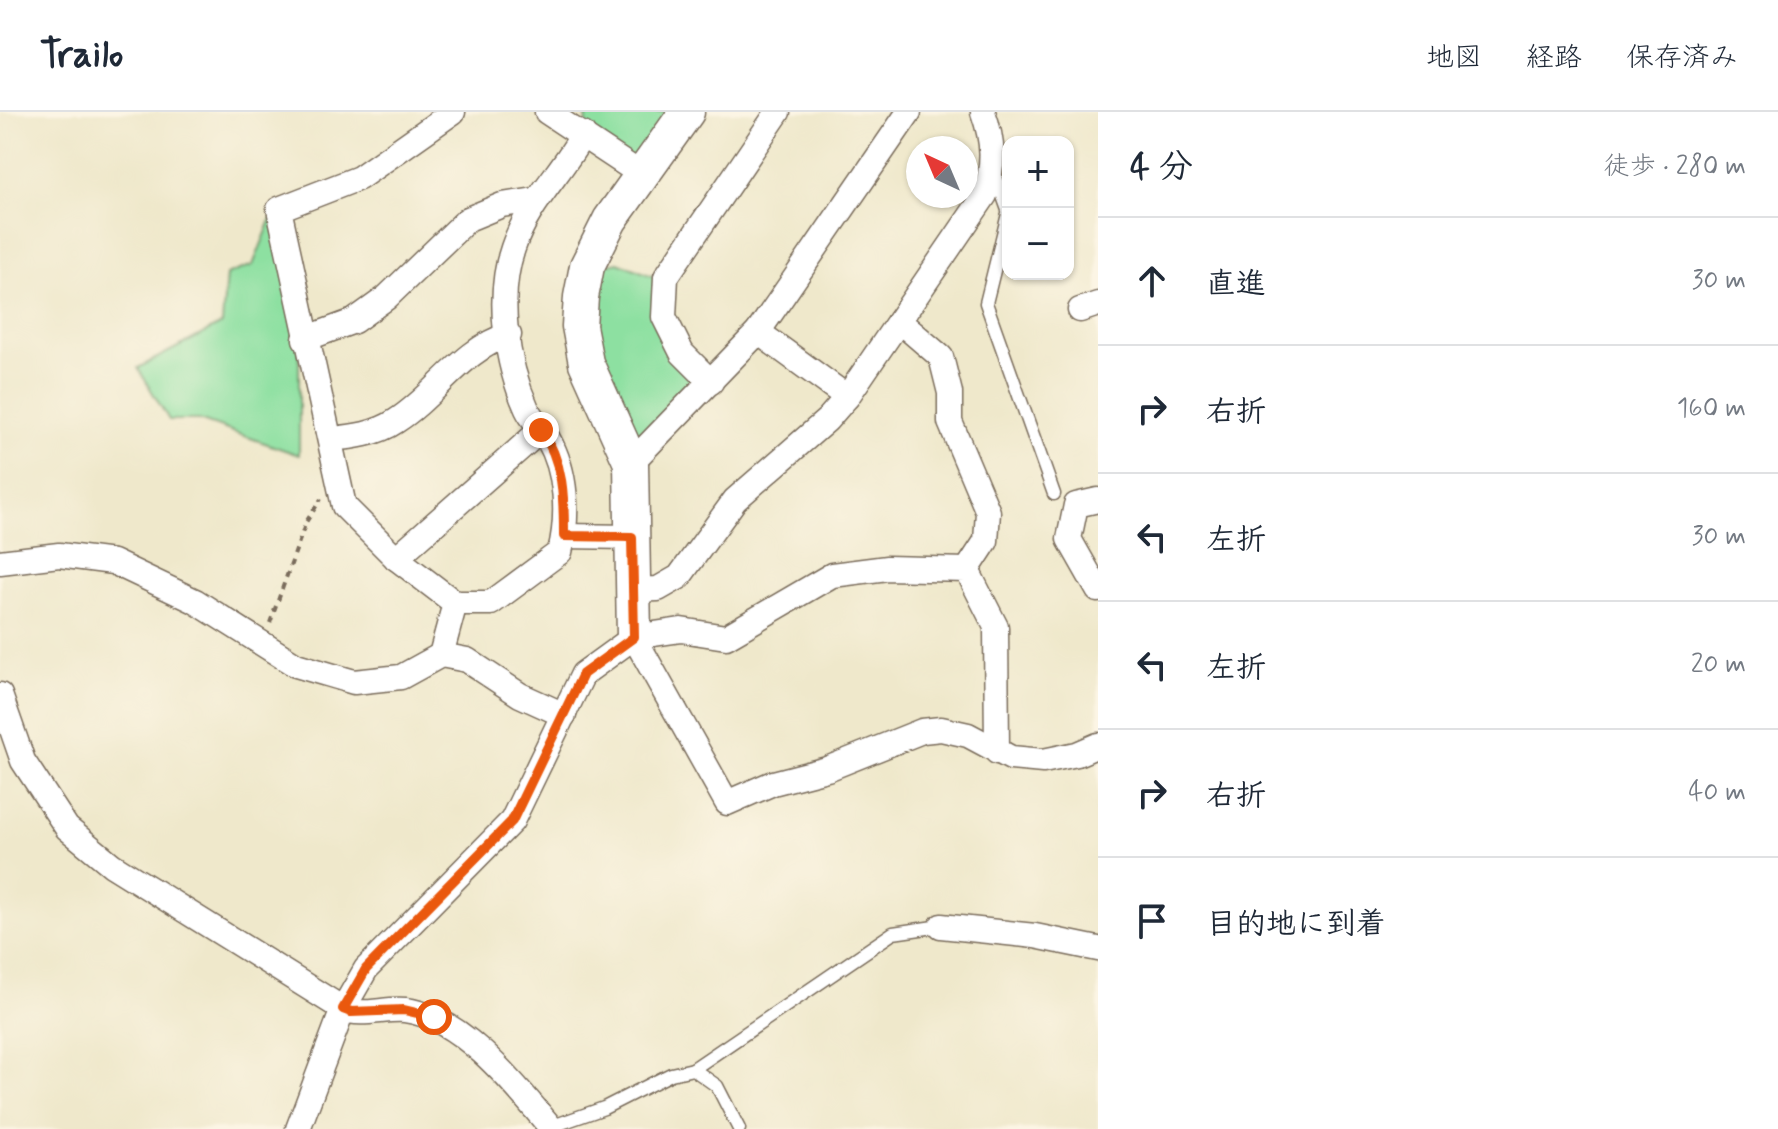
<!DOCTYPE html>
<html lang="ja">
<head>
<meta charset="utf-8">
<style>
	body { margin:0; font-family:Mynerve,"Klee One",sans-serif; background:#f6f6f7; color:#1f2937 }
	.controls { position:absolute; right:24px; top:24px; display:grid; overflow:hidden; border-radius:16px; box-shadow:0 2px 6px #0004 }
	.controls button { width:72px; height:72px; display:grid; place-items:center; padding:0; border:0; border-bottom:2px solid #e0e1e3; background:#fff; color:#1f2937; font:40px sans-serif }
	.compass { position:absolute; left:906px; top:24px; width:72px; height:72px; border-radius:50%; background:#fff; box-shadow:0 2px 6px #0004; rotate:316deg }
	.stop { position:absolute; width:24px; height:24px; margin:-18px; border:6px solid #ea580c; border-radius:50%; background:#fff }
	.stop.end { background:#ea580c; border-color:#fff; box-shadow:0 2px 8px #0008 }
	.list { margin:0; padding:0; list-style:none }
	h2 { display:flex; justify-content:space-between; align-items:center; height:104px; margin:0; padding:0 32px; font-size:34px }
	h2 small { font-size:26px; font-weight:400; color:#747a83 }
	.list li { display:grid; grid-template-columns:52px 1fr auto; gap:24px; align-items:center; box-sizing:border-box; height:128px; padding:0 32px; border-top:2px solid #e0e1e3 }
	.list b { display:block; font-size:30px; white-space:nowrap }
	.list em { font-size:26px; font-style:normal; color:#747a83 }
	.icon { flex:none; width:44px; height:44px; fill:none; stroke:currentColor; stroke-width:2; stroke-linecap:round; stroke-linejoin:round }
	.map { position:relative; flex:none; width:1098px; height:1017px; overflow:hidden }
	header { display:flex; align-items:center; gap:48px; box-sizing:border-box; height:112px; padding:0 40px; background:#fff; border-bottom:2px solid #e0e1e3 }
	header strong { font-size:38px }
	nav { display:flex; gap:44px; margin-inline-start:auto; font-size:28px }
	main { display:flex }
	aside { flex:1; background:#fff }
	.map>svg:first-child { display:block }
	.green { fill:#8de0a1; stroke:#648560; stroke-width:2 }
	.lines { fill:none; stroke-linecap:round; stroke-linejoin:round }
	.lane-casing { stroke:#7a6c5b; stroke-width:15 }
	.street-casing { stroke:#7a6c5b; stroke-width:27 }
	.secondary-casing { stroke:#7a6c5b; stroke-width:37 }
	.path { stroke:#7a6c5b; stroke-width:4; stroke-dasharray:6 6; stroke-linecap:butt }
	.lane { stroke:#fff; stroke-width:12 }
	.street { stroke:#fff; stroke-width:24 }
	.secondary { stroke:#fff; stroke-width:34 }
	.route { stroke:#ea580c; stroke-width:10 }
</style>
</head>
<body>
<header>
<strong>Trailo</strong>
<nav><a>地図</a><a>経路</a><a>保存済み</a></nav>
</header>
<main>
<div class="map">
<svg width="1098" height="1017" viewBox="0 0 1098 1017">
	<rect width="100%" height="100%" fill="#fcf5e5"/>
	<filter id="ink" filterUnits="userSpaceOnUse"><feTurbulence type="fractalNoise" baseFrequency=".0125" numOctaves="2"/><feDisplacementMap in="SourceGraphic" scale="16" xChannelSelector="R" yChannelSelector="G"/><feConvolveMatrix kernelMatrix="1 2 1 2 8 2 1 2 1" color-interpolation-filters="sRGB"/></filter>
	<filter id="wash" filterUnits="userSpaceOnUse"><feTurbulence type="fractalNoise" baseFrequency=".006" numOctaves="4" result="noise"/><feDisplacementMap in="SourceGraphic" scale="32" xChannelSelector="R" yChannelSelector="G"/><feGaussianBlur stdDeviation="1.8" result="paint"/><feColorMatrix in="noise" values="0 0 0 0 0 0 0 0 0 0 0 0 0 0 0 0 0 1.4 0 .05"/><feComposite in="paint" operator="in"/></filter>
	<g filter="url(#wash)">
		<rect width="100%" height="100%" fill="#efe8cb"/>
		<g class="green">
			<polygon points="586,0 673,0 640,55 587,15"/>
			<polygon points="274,101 299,230 299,343 199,308 169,308 138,256 222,212 226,163 253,153"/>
			<polygon points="618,150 657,166 702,271 639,338 607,276 589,185 594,155"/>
		</g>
	</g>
	<g filter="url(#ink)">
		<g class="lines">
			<defs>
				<g id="lane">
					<polyline points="994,59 1008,98"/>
					<polyline points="1008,102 986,191 1054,382"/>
					<polyline points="693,957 893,821 941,814"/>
					<polyline points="550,1015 604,996 671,962 693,957 717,974 739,1017"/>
				</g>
				<g id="street">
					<path d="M453 0 359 66 279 97 344 394 396 446 455 491H491L560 440C569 404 567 360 548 327 542 316 532 308 527 297 506 251 496 185 513 136 528 91 561 62 583 22"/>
					<polyline points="547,0 642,63"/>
					<polyline points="1080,198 1098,192"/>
					<polyline points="899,209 941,245 950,281 950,310 988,400 986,429 967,458"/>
					<polyline points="758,220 847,285"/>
					<polyline points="305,227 354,209 386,186 468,107 502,93 535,88"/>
					<polyline points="711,270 682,241 664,205 666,165 778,0"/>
					<path d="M330 327C353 325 377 322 396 309 436 284 463 236 509 223"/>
					<polyline points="631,351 758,220 909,0"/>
					<polyline points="1098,388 1076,393 1069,427 1098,478"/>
					<polyline points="564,424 632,425"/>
					<polyline points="396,446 541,318"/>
					<polyline points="0,450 59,443 113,450 195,489 296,553 354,570 401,565 441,543 467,548 520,583 564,603"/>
					<path d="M633 478 658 477 679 465 735 388 827 308 847 285 985 83C994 52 994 31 983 0"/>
					<polyline points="634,525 727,691 773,671 827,657 922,619 941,617 968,623 1011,646 1043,649 1077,642 1098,633"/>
					<polyline points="441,543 455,491"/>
					<path d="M0 583 23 649 67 716 112 753 343 897C362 905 384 896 405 898 462 905 517 975 552 1017"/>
					<polyline points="941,814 1035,824 1098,837"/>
					<polyline points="298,1017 343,897 366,857 512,709 583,562 634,525 681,518 726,525 832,463 887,456 967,458 996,515 997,640"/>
				</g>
				<polyline id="secondary" points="634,525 631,351 586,251 579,214 581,185 587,154 610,108 687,0"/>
			</defs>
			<use href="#lane" class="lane-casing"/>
			<use href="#street" class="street-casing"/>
			<use href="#secondary" class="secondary-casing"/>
			<polyline class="path" points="270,511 306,410 321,387"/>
			<use href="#lane" class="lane"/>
			<use href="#street" class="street"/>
			<use href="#secondary" class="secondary"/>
		</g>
	</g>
	<g class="lines" filter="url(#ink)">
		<path class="route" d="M434 905 404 898 351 900 343 897 366 857 512 709 583 562 634 525 632 425 564 424C564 386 564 350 541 318"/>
	</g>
</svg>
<div class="controls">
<button>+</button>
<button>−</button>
</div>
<svg class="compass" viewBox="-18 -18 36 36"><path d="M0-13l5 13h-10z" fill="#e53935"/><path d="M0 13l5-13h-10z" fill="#747a83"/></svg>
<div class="stop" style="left:434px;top:905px"></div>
<div class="stop end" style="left:541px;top:318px"></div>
</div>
<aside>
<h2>4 分<small>徒歩 · 280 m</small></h2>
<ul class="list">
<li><svg class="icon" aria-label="ahead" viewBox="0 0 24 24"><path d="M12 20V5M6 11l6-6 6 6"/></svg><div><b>直進</b></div><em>30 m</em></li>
<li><svg class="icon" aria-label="right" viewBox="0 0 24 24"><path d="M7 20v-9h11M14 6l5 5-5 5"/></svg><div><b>右折</b></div><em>160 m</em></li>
<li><svg class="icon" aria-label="left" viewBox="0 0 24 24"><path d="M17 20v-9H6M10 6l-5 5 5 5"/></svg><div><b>左折</b></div><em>30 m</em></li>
<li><svg class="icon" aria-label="left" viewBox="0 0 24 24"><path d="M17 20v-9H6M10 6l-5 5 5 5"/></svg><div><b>左折</b></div><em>20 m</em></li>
<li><svg class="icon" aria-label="right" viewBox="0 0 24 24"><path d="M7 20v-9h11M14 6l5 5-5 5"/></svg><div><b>右折</b></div><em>40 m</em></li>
<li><svg class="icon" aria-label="arrive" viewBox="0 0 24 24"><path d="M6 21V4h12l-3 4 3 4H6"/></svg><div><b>目的地に到着</b></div></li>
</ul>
</aside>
</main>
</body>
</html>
